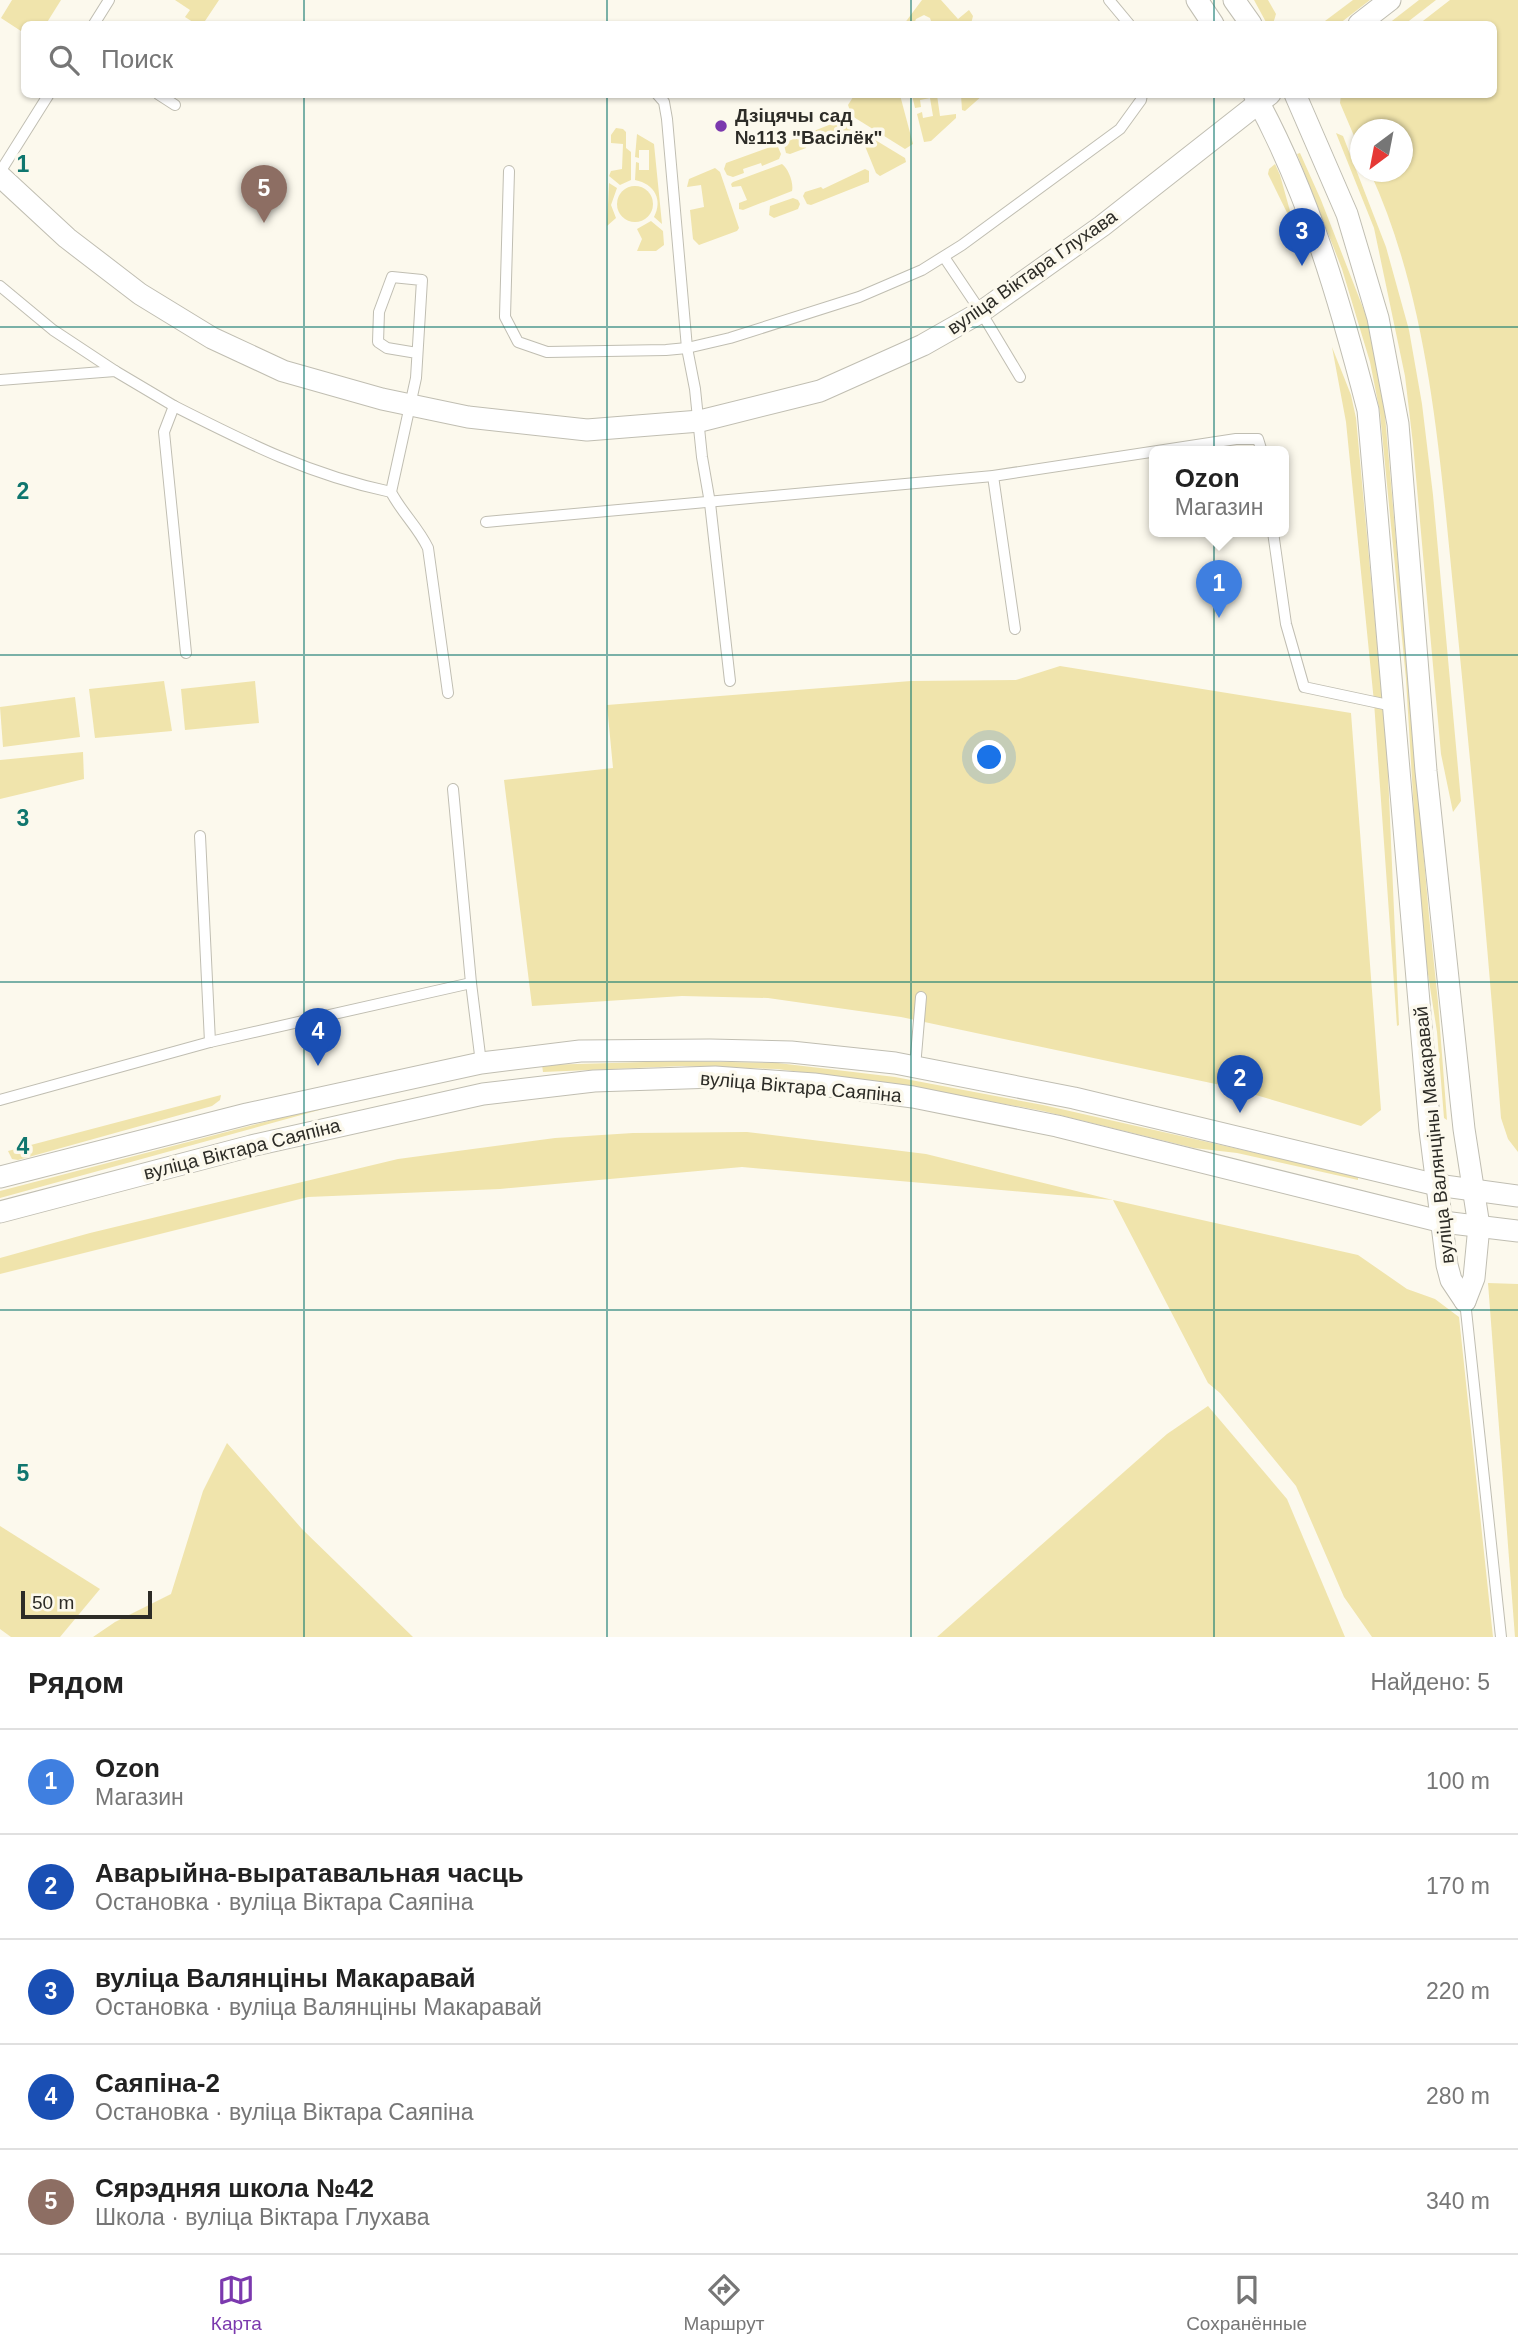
<!DOCTYPE html>
<html lang="ru">
<head>
<meta charset="utf-8">
<style>
	body { margin:0; font-family:Arial,sans-serif; background:#f2f2f2; color:#222 }
	.compass { position:absolute; left:1350px; top:119px; width:63px; height:63px; border-radius:50%; background:#fff; box-shadow:0 2px 5px #0004; rotate:212deg }
	.scale { position:absolute; left:21px; bottom:18px; width:131px; box-sizing:border-box; padding-left:7px; border:4px solid #2d2c27; border-top:0; font-size:19px; line-height:24px; white-space:nowrap; color:#2d2c27; -webkit-text-stroke:5px #fcf9ed; paint-order:stroke }
	.you { position:absolute; left:990px; top:758px; width:24px; height:24px; margin:-18px; border:5px solid #fff; border-radius:50%; background:#1a73e8; box-shadow:0 0 0 10px #1a73e833 }
	.badge { display:grid; place-items:center; width:46px; height:46px; border-radius:50%; background:#7b39ae; color:#fff; font-size:23px; font-weight:700 }
	.pin { position:absolute; translate:-50% -58px; filter:drop-shadow(0 2px 4px #0008) }
	.pin::after { content:''; position:absolute; top:37px; width:24px; height:21px; background:inherit; clip-path:polygon(0 0,100% 0,50% 100%) }
	.popup { position:absolute; left:1149px; top:446px; width:140px; height:91px; box-sizing:border-box; display:grid; place-content:center; border-radius:10px; background:#fff; filter:drop-shadow(0 2px 5px #0005); font-size:23px; white-space:nowrap; color:#767676 }
	.popup b { font-size:26px; color:#222 }
	.popup::after { content:''; position:absolute; left:50%; top:100%; margin-left:-14px; border:14px solid transparent; border-top-color:#fff }
	.list { margin:0; padding:0; list-style:none }
	h2 { display:flex; justify-content:space-between; align-items:center; height:91px; margin:0; padding:0 28px; font-size:30px }
	h2 small { font-size:23px; font-weight:400; color:#767676 }
	.list li { display:grid; grid-template-columns:46px 1fr auto; gap:21px; align-items:center; box-sizing:border-box; height:105px; padding:0 28px; border-top:2px solid #e0e0e0 }
	.list b { display:block; font-size:26px; white-space:nowrap }
	.list p { margin:0; font-size:23px; white-space:nowrap; color:#767676 }
	.list em { font-size:23px; font-style:normal; color:#767676 }
	.icon { flex:none; width:38px; height:38px; fill:none; stroke:currentColor; stroke-width:2; stroke-linecap:round; stroke-linejoin:round }
	.map { position:relative; flex:none; width:1518px; height:1637px; overflow:hidden }
	.search { position:absolute; background:#fff; box-shadow:0 2px 5px #0004; left:21px; right:21px; top:21px; height:77px; display:flex; align-items:center; gap:18px; box-sizing:border-box; padding:0 24px; border-radius:10px; color:#767676; font-size:26px }
	.sheet { height:616px; background:#fff }
	nav { display:flex; justify-content:space-around; align-items:center; box-sizing:border-box; height:98px; border-top:2px solid #e0e0e0; background:#fff; font-size:19px; color:#767676 }
	nav a { display:grid; justify-items:center; gap:4px }
	nav .on { color:#7b39ae }
	.map>svg:first-child { display:block }
	.green { fill:#f0e4ac }
	.lines { fill:none; stroke-linecap:round; stroke-linejoin:round }
	.lane-casing { stroke:#c0beb2; stroke-width:12 }
	.street-casing { stroke:#c0beb2; stroke-width:23 }
	.lane { stroke:#fff; stroke-width:10 }
	.street { stroke:#fff; stroke-width:21 }
	.grid { fill:none; stroke:#0f766e; stroke-width:2; stroke-opacity:0.55 }
	.poi-dot { fill:#7b39ae; stroke:#fcf9ed; stroke-width:2.5 }
	.labels { text-anchor:middle; dominant-baseline:central; stroke-width:7; stroke-linejoin:round; paint-order:stroke }
	.poi-label { font-size:19px; font-weight:bold; fill:#2d2c27; stroke:#fcf9ed; text-anchor:start }
	.street-label { font-size:19px; fill:#2d2c27; stroke:#fcf9ed }
	.grid-label { font-size:23px; text-anchor:middle; font-weight:bold; fill:#0f766e; stroke:#fcf9ed; stroke-width:7; stroke-linejoin:round; paint-order:stroke }
</style>
</head>
<body>
<div class="map">
<svg width="1518" height="1637" viewBox="0 0 1518 1637">
	<rect width="100%" height="100%" fill="#fcf9ed"/>
	<g class="green">
		<polygon points="12,0 61,0 46,24 24,24 24,33 1,18"/>
		<polygon points="175,0 219,0 203,24 196,24 185,17 190,10"/>
		<polygon points="922,0 941,0 958,19 969,10 973,16 971,24 932,24 930,18 924,15 916,19 914,24 904,24"/>
		<polygon points="1254,0 1268,0 1276,14 1273,24 1267,24"/>
		<polygon points="1353,0 1370,0 1339,24 1321,24"/>
		<polygon points="1419,0 1436,0 1405,24 1388,24"/>
		<path d="M1450 0H1518V1152L1508 1139 1501 1118C1488 947 1472 777 1455 606 1440 462 1431 305 1370 172H1402V130H1360V150L1340 103 1341 95 1494 94V24H1419Z"/>
		<polygon points="855,94 900,95 913,144 905,149 852,116 848,105"/>
		<polygon points="912,95 937,95 940,116 956,114 956,118 931,141 924,142 917,114 922,112 923,118 933,116 930,98 920,100 921,107 915,108"/>
		<polygon points="961,95 961,94 983,95 965,111 962,110"/>
		<polygon points="844,119 852,127 850,131 806,145 806,148 790,154 786,153 784,145 786,142"/>
		<polygon points="616,128 623,129 626,132 626,148 631,152 631,180 620,185 609,176 611,171 622,169 623,144 611,143 611,135"/>
		<polygon points="862,132 905,158 906,162 880,176 876,173 860,134"/>
		<polygon points="1336,133 1343,136 1386,247 1409,330 1422,404 1433,495 1461,801 1453,812 1441,754 1413,444 1405,376 1374,228"/>
		<path d="M637 134 654 144 662 224 654 217C663 200 655 184 635 180L636 162 639 163V170H649V150H639V158L635 157Z"/>
		<polygon points="773,146 778,147 781,154 779,159 762,166 761,163 743,169 744,173 733,177 727,175 724,169 726,163"/>
		<polygon points="1300,153 1321,200 1367,318 1384,404 1429,916 1438,1002 1447,1120 1444,1118 1437,1032 1421,929 1406,679 1380,413 1370,362 1342,269 1297,154"/>
		<path d="M782 164C788 168 794 183 792 191L743 210 739 209V203L747 200 741 186 732 187 731 184 733 182Z"/>
		<polygon points="1275,164 1280,175 1295,229 1268,174 1269,169"/>
		<polygon points="715,168 720,172 739,228 737,231 699,245 693,239 690,210 704,207 701,185 687,187 689,179"/>
		<polygon points="865,169 869,171 869,182 811,205 807,204 803,196 805,192 821,187 823,189"/>
		<polygon points="609,183 617,188 611,205 616,218 607,226"/>
		<circle cx="635" cy="204" r="18"/>
		<polygon points="793,198 798,200 800,204 798,209 774,218 769,215 770,206"/>
		<polygon points="651,221 663,231 664,245 656,251 637,251 642,239 637,229"/>
		<polygon points="1332,347 1351,395 1356,418 1387,750 1399,1025 1397,1026 1374,702 1346,422"/>
		<polygon points="1060,666 1351,713 1381,1110 1361,1126 1225,1086 901,1017 768,998 682,996 532,1006 504,780 613,768 607,705 911,681 1016,680"/>
		<polygon points="164,681 172,731 95,738 89,689"/>
		<polygon points="255,681 259,723 185,730 181,689"/>
		<polygon points="75,697 80,737 3,747 0,707"/>
		<polygon points="83,752 84,779 0,799 0,760"/>
		<polygon points="682,1061 778,1063 895,1077 1043,1105 1358,1176 1358,1180 1237,1153 1194,1148 1043,1111 894,1084 777,1069 682,1066 543,1072 542,1065"/>
		<polygon points="435,1083 341,1104 0,1198 0,1191 341,1102"/>
		<polygon points="221,1095 220,1100 212,1106 18,1160 12,1159 8,1151"/>
		<polygon points="747,1132 926,1154 1113,1200 1358,1255 1407,1289 1435,1299 1459,1317 1493,1637 1372,1637 1344,1597 1296,1486 1220,1393 1208,1383 1113,1200 742,1167 500,1189 308,1197 0,1274 0,1258 90,1233 398,1159 555,1138 633,1133"/>
		<polygon points="1488,1283 1518,1284 1518,1637 1515,1637"/>
		<polygon points="1208,1406 1287,1499 1345,1637 937,1637 1167,1434"/>
		<polygon points="227,1443 302,1529 413,1637 93,1637 115,1622 171,1594 203,1491"/>
		<polygon points="0,1526 100,1589 60,1637 11,1637 0,1629"/>
	</g>
	<g class="lines">
		<defs>
			<g id="lane">
				<polyline points="1109,0 1129,24"/>
				<polyline points="94,24 109,0"/>
				<polyline points="158,94 175,105"/>
				<polyline points="657,94 664,102 667,119 687,348 695,389 702,457 710,503 730,681"/>
				<polyline points="509,171 505,317 518,342 547,352 666,350 687,348 730,338 859,297 922,270 962,245 1120,129 1141,100 1142,94"/>
				<polyline points="0,172 49,94"/>
				<polyline points="944,257 981,312 1020,377"/>
				<polyline points="0,286 53,330 115,371"/>
				<path d="M417 353 387 348 378 342 379 312 392 277 422 280 416 378 391 492C402 513 418 527 428 548L448 693"/>
				<polyline points="0,380 115,371 174,406"/>
				<polyline points="993,476 1015,629"/>
				<polyline points="486,522 993,476 1236,439 1258,439 1262,452"/>
				<polyline points="1273,532 1286,624 1304,687 1393,706"/>
				<path d="M186 653 164 432 174 406C247 443 310 475 391 492"/>
				<polyline points="200,836 210,1042"/>
				<polyline points="471,983 481,1063"/>
				<polyline points="915,1067 921,997"/>
				<polyline points="0,1100 210,1042 471,983 453,789"/>
				<polyline points="1465,1301 1501,1637"/>
			</g>
			<g id="street">
				<polyline points="1197,0 1213,24"/>
				<polyline points="1234,0 1251,24"/>
				<polyline points="1359,24 1390,0"/>
				<path d="M1254 94C1309 193 1340 302 1368 410L1430 1130 1447 1265 1451 1280 1465 1301"/>
				<polyline points="1295,94 1347,214 1378,318 1398,424 1426,771 1464,1129 1479,1226 1474,1278 1465,1301"/>
				<polyline points="0,176 67,238 140,294 212,338 283,371 382,399 468,417 587,430 700,421 820,391 923,345 981,312 1102,226 1270,94"/>
				<polyline points="0,1177 247,1114 481,1063 580,1051 710,1050 791,1052 895,1063 1074,1098 1437,1185 1518,1196"/>
				<polyline points="0,1212 251,1146 483,1094 594,1081 715,1077 814,1084 913,1097 1057,1126 1443,1222 1518,1231"/>
			</g>
		</defs>
		<use href="#lane" class="lane-casing"/>
		<use href="#street" class="street-casing"/>
		<use href="#lane" class="lane"/>
		<use href="#street" class="street"/>
	</g>
	<path class="grid" d="M304 0V24M607 0V24M911 0V24M1214 0V24M304 94V1637M607 94V1637M911 94V1637M1214 94V1637M0 327H1518M0 655H1518M0 982H1518M0 1310H1518"/>
	<circle class="poi-dot" cx="721" cy="126" r="7"/>
	<g class="labels">
		<g class="poi-label">
			<text x="735" y="115">Дзіцячы сад<tspan x="735" dy="22">№113 "Васілёк"</tspan></text>
		</g>
		<g class="street-label">
			<text transform="translate(1032 272) rotate(-35)">вуліца Віктара Глухава</text>
			<text transform="translate(801 1087) rotate(5)">вуліца Віктара Саяпіна</text>
			<text transform="translate(1434 1135) rotate(-96)">вуліца Валянціны Макаравай</text>
			<text transform="translate(242 1149) rotate(-14)">вуліца Віктара Саяпіна</text>
		</g>
	</g>
	<g class="grid-label">
		<text x="23" y="172">1</text>
		<text x="23" y="499">2</text>
		<text x="23" y="826">3</text>
		<text x="23" y="1154">4</text>
		<text x="23" y="1481">5</text>
	</g>
</svg>
<svg class="compass" viewBox="-18 -18 36 36"><path d="M0-13l5 13h-10z" fill="#e53935"/><path d="M0 13l5-13h-10z" fill="#767676"/></svg>
<div class="scale">50 m</div>
<div class="you"></div>
<div class="pin badge" style="left:1219px;top:618px;background:#3f7fe0">1</div>
<div class="popup"><b>Ozon</b>Магазин</div>
<div class="pin badge" style="left:1240px;top:1113px;background:#1a4fb4">2</div>
<div class="pin badge" style="left:1302px;top:266px;background:#1a4fb4">3</div>
<div class="pin badge" style="left:318px;top:1066px;background:#1a4fb4">4</div>
<div class="pin badge" style="left:264px;top:223px;background:#8d6e63">5</div>
<div class="search"><svg class="icon" aria-label="search" viewBox="0 0 24 24"><circle cx="10" cy="10" r="6"/><path d="M15 15l6 6"/></svg>Поиск</div>
</div>
<section class="sheet">
<h2>Рядом<small>Найдено: 5</small></h2>
<ul class="list">
<li><span class="badge" style="background:#3f7fe0">1</span><div><b>Ozon</b><p>Магазин</p></div><em>100 m</em></li>
<li><span class="badge" style="background:#1a4fb4">2</span><div><b>Аварыйна-выратавальная часць</b><p>Остановка · вуліца Віктара Саяпіна</p></div><em>170 m</em></li>
<li><span class="badge" style="background:#1a4fb4">3</span><div><b>вуліца Валянціны Макаравай</b><p>Остановка · вуліца Валянціны Макаравай</p></div><em>220 m</em></li>
<li><span class="badge" style="background:#1a4fb4">4</span><div><b>Саяпіна-2</b><p>Остановка · вуліца Віктара Саяпіна</p></div><em>280 m</em></li>
<li><span class="badge" style="background:#8d6e63">5</span><div><b>Сярэдняя школа №42</b><p>Школа · вуліца Віктара Глухава</p></div><em>340 m</em></li>
</ul>
</section>
<nav>
<a class="on"><svg class="icon" aria-label="map" viewBox="0 0 24 24"><path d="M3 6l6-2 6 2 6-2v14l-6 2-6-2-6 2zM9 4v14M15 6v14"/></svg>Карта</a>
<a><svg class="icon" aria-label="directions" viewBox="0 0 24 24"><path d="M12 3l9 9-9 9-9-9zM9 14v-3h6M13 9l2 2-2 2"/></svg>Маршрут</a>
<a><svg class="icon" aria-label="saved" viewBox="0 0 24 24"><path d="M7 4h10v16l-5-4-5 4z"/></svg>Сохранённые</a>
</nav>
</body>
</html>
